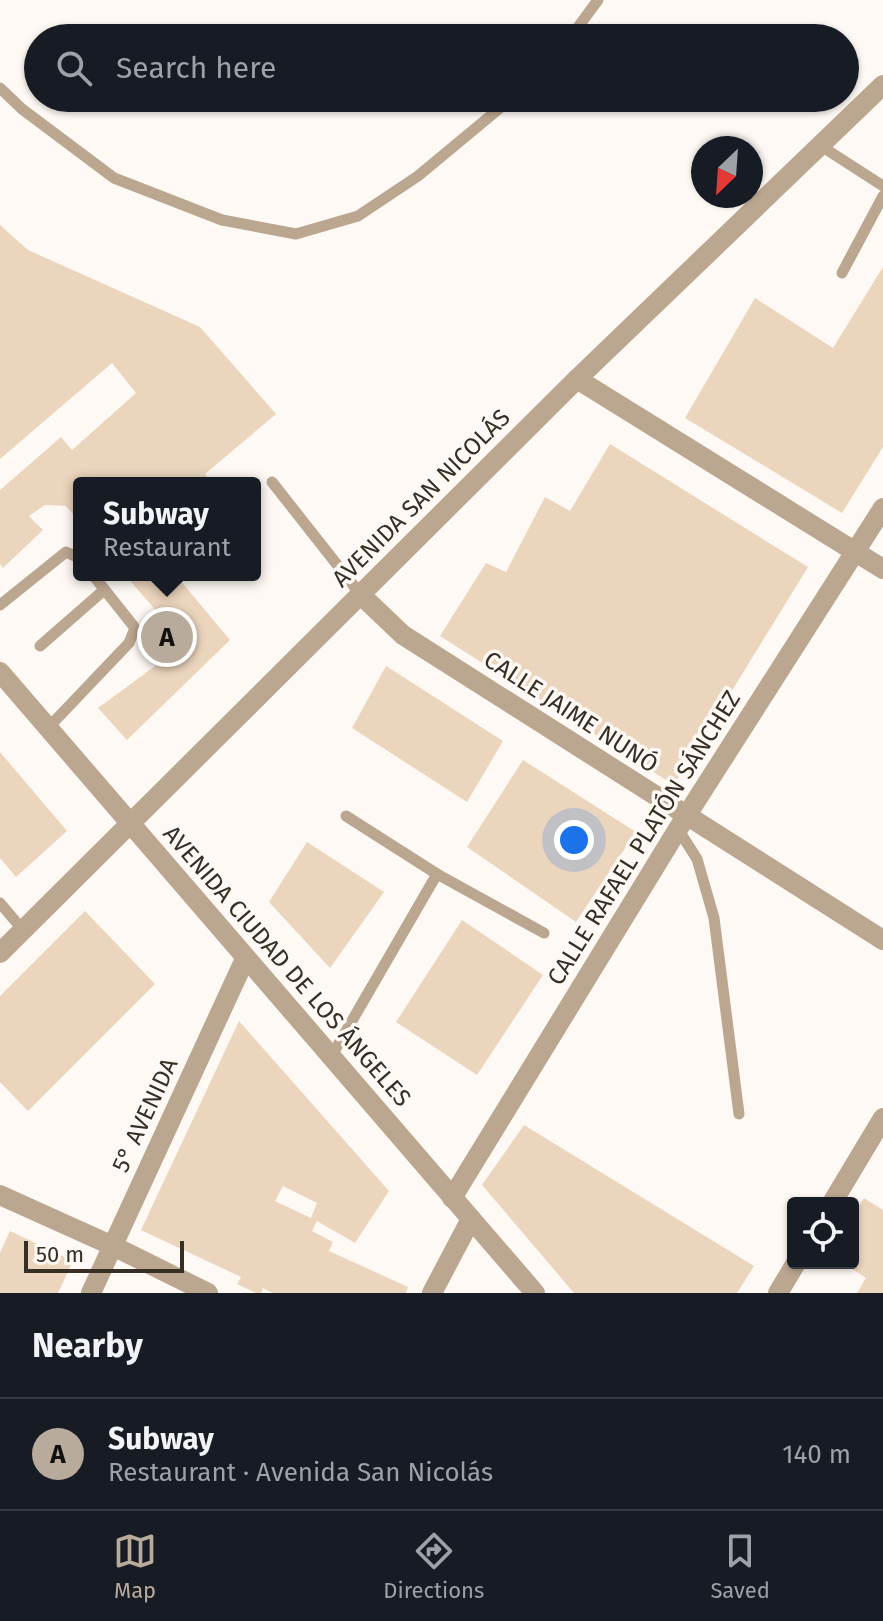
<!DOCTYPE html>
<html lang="en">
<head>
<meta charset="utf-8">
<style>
	body { margin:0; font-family:"Fira Sans",sans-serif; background:#20242c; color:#f1f3f6 }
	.controls { position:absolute; right:24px; bottom:24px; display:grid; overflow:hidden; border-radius:8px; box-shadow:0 2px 6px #0004 }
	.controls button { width:72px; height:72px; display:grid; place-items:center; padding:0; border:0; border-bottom:2px solid #363941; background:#171b24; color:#f1f3f6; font:40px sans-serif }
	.compass { position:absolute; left:691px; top:136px; width:72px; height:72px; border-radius:50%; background:#171b24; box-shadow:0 2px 6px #0004; rotate:205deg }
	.scale { position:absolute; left:24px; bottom:20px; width:160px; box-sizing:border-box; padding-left:8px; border:4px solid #372e24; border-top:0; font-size:22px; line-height:28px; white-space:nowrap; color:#372e24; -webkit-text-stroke:6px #fef9f4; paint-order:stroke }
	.you { position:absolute; left:574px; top:840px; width:28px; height:28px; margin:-20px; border:6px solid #fff; border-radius:50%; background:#1a73e8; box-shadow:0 0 0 12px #1a73e833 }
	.badge { display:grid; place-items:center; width:52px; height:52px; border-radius:50%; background:#b9ab9b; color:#111; font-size:26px; font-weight:700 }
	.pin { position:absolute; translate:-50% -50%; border:4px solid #fff; box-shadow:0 2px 8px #0006 }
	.popup { position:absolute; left:73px; top:477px; width:188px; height:104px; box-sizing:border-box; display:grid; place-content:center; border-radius:8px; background:#171b24; filter:drop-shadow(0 2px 6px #0005); font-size:26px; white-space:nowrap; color:#9ea1a6 }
	.popup b { font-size:30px; color:#f1f3f6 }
	.popup::after { content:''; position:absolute; left:50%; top:100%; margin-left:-16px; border:16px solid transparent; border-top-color:#171b24 }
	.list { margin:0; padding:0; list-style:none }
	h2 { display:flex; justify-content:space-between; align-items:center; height:104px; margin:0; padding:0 32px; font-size:34px }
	h2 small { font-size:26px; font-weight:400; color:#9ea1a6 }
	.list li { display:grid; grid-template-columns:52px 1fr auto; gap:24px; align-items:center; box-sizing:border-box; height:112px; padding:0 32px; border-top:2px solid #363941 }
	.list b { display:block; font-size:30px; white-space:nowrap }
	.list p { margin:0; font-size:26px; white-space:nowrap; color:#9ea1a6 }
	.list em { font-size:26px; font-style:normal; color:#9ea1a6 }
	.icon { flex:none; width:44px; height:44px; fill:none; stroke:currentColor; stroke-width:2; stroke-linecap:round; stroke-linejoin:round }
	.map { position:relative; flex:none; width:883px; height:1293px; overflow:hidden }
	.search { position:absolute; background:#171b24; box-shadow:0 2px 6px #0004; left:24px; right:24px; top:24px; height:88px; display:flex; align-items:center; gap:20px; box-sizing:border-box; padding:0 28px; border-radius:44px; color:#9ea1a6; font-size:30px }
	.sheet { height:216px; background:#171b24 }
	nav { display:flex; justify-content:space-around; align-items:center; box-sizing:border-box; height:112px; border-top:2px solid #363941; background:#171b24; font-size:22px; color:#9ea1a6 }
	nav a { display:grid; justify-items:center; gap:4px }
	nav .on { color:#b9ab9b }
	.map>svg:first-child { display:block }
	.building { fill:#ecd5bd; fill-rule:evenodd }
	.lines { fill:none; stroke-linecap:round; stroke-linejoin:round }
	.service { stroke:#bba690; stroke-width:11 }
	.minor { stroke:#bba690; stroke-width:20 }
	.tertiary { stroke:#bba690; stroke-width:20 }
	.labels { text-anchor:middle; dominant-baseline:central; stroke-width:7; stroke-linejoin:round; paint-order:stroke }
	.street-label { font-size:24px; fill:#372e24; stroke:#fef9f4 }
</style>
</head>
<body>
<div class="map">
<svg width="883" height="1293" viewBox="0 0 883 1293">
	<rect width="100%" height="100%" fill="#fef9f4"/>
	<g class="building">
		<polygon points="0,225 28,250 200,327 276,414 205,474 212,483 79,483 79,521 66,506 45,505 29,516 43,530 3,568 0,564 0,490 61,437 72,450 136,393 112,363 0,459"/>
		<polygon points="883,267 883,447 842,513 685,418 755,298 833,348"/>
		<polygon points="610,444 808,567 674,785 440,636 486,563 506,572 545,497 570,511"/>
		<polygon points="125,575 184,575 179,579 230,640 127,740 98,708 162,661 174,631"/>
		<polygon points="386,666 503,741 467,802 352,728"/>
		<polygon points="0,752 67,831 16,877 0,858"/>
		<polygon points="523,760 636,832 576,922 467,847"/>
		<polygon points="307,842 384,892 330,968 269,902"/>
		<polygon points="85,911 155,984 28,1111 0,1082 0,996"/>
		<polygon points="462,920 543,975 477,1075 396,1022"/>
		<path d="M239 1021 389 1191 355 1243 317 1221 312 1231 333 1242 329 1251 408 1287 406 1293H273L263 1288 261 1293H256L237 1284 241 1277 141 1230ZM283 1186 317 1203 311 1218 275 1201Z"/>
		<polygon points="524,1125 754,1266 737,1293 574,1293 482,1185"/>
		<polygon points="864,1198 883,1210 883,1293 857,1293 866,1278 843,1263 853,1263 853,1215"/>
		<polygon points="10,1231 73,1261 58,1293 0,1293 0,1253"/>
	</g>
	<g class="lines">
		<g class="service">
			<polyline points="570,38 598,0"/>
			<polyline points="0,88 22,109 114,178 222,220 296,234 358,216 418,176 512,98"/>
			<polyline points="821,146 883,186"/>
			<polyline points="842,273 883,196"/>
			<polyline points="272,482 361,595"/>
			<polyline points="0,605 66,552 79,558"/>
			<polyline points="40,646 104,590"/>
			<polyline points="48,728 129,643 135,628 93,575"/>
			<polyline points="346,816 437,874"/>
			<polyline points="678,829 697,859 714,918 739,1114"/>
			<polyline points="0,903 23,930"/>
			<polyline points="331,1057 437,874 544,933"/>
		</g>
		<g class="minor">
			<polyline points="361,595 403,635 883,940"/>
			<polyline points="0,1195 113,1246 208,1293"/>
			<polyline points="452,1198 678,829 883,508"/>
			<polyline points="832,1203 883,1118"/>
			<polyline points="91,1293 245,959"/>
			<polyline points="432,1293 471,1219"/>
			<polyline points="778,1293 796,1263"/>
		</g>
		<g class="tertiary">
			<polyline points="577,379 883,569"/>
			<polyline points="0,672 535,1293"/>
			<polyline points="0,953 577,379 883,85"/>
		</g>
	</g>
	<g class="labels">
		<g class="street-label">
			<text transform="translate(421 498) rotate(-45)">AVENIDA SAN NICOLÁS</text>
			<text transform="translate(571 712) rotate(33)">CALLE JAIME NUNÓ</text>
			<text transform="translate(644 838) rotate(-58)">CALLE RAFAEL PLATÓN SÁNCHEZ</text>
			<text transform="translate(287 966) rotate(49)">AVENIDA CIUDAD DE LOS ÁNGELES</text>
			<text transform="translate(145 1115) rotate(-65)">5° AVENIDA</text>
		</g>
	</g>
</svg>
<div class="controls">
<button><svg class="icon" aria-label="locate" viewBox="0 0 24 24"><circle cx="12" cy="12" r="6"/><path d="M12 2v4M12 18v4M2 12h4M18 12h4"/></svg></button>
</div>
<svg class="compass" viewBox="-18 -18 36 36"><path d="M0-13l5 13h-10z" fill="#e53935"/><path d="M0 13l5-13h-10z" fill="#9ea1a6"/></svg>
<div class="scale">50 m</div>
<div class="you"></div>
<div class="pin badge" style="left:167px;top:637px">A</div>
<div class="popup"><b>Subway</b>Restaurant</div>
<div class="search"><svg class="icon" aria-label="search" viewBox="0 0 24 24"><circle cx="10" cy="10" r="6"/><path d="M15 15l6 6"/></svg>Search here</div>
</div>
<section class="sheet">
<h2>Nearby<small></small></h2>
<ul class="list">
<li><span class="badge">A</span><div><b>Subway</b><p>Restaurant · Avenida San Nicolás</p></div><em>140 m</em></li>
</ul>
</section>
<nav>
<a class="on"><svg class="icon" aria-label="map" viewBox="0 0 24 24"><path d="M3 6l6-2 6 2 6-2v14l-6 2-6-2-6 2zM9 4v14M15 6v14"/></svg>Map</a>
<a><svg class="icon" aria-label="directions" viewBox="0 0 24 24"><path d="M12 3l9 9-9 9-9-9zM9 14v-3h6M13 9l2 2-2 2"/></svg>Directions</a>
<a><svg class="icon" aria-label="saved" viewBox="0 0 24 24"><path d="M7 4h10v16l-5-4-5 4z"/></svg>Saved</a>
</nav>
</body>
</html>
